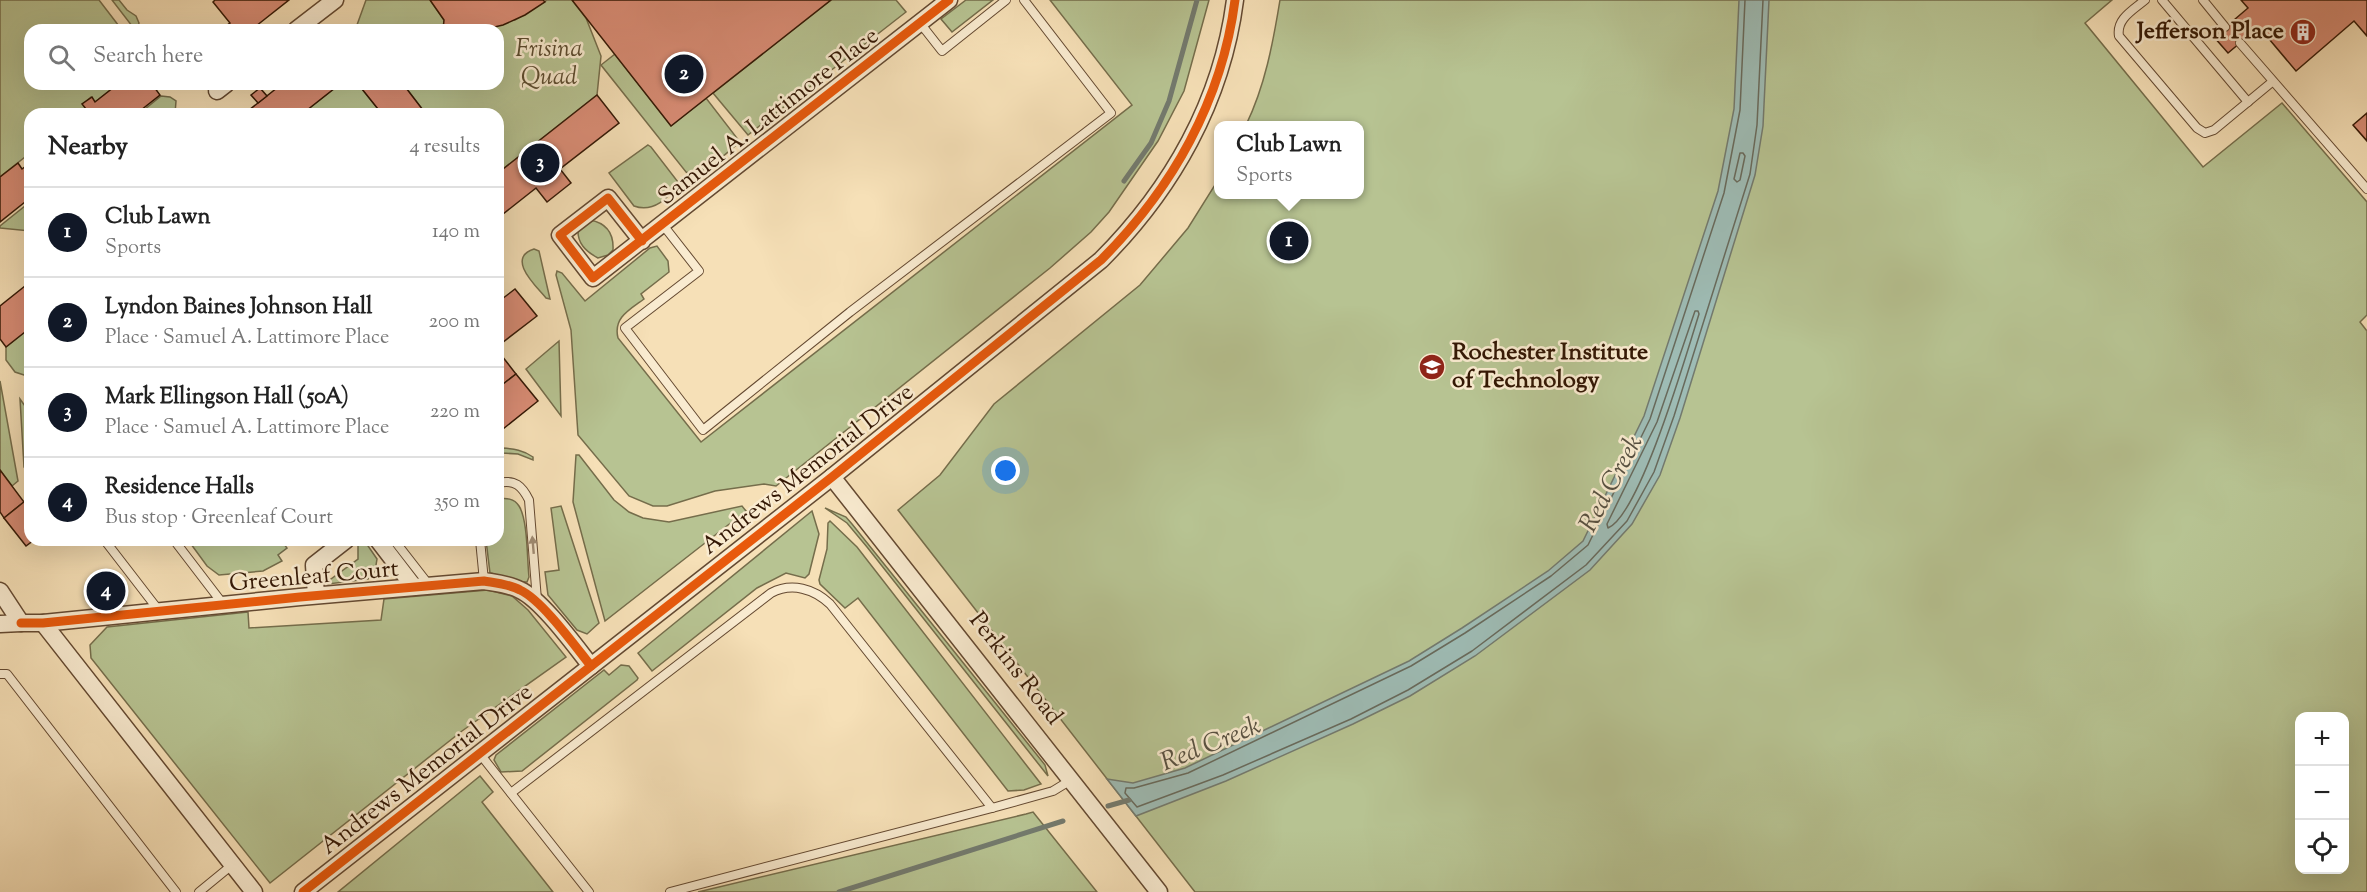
<!DOCTYPE html>
<html lang="en">
<head>
<meta charset="utf-8">
<style>
	body { margin:0; font-family:"Sorts Mill Goudy",serif; background:#f6f6f6; color:#222 }
	.controls { position:absolute; right:18px; bottom:18px; display:grid; overflow:hidden; border-radius:12px; box-shadow:0 6px 24px #0002 }
	.controls button { width:54px; height:54px; display:grid; place-items:center; padding:0; border:0; border-bottom:2px solid #e0e0e0; background:#fff; color:#222; font:30px sans-serif }
	.you { position:absolute; left:1006px; top:471px; width:21px; height:21px; margin:-15px; border:4px solid #fff; border-radius:50%; background:#1a73e8; box-shadow:0 0 0 9px #1a73e833 }
	.badge { display:grid; place-items:center; width:39px; height:39px; border-radius:50%; background:#111827; color:#fff; font-size:20px; font-weight:700 }
	.pin { position:absolute; translate:-50% -50%; border:3px solid #fff; box-shadow:0 2px 6px #0006 }
	.popup { position:absolute; left:1214px; top:121px; width:150px; height:78px; box-sizing:border-box; display:grid; place-content:center; border-radius:12px; background:#fff; filter:drop-shadow(0 2px 4px #0005); font-size:20px; white-space:nowrap; color:#767676 }
	.popup b { font-size:22px; color:#222 }
	.popup::after { content:''; position:absolute; left:50%; top:100%; margin-left:-12px; border:12px solid transparent; border-top-color:#fff }
	.list { margin:0; padding:0; list-style:none }
	h2 { display:flex; justify-content:space-between; align-items:center; height:78px; margin:0; padding:0 24px; font-size:26px }
	h2 small { font-size:20px; font-weight:400; color:#767676 }
	.list li { display:grid; grid-template-columns:39px 1fr auto; gap:18px; align-items:center; box-sizing:border-box; height:90px; padding:0 24px; border-top:2px solid #e0e0e0 }
	.list b { display:block; font-size:22px; white-space:nowrap }
	.list p { margin:0; font-size:20px; white-space:nowrap; color:#767676 }
	.list em { font-size:20px; font-style:normal; color:#767676 }
	.icon { flex:none; width:33px; height:33px; fill:none; stroke:currentColor; stroke-width:2; stroke-linecap:round; stroke-linejoin:round }
	.map { position:relative; flex:none; width:2367px; height:892px; overflow:hidden }
	.search { position:absolute; background:#fff; box-shadow:0 6px 24px #0002; left:24px; top:24px; width:480px; height:66px; display:flex; align-items:center; gap:15px; box-sizing:border-box; padding:0 21px; border-radius:18px; color:#767676; font-size:22px }
	.panel { position:absolute; background:#fff; box-shadow:0 6px 24px #0002; left:24px; top:108px; width:480px; height:438px; border-radius:18px }
	.map>svg:first-child { display:block }
	.green { fill:#b7c392; stroke:#756d4b; stroke-width:1.5; fill-rule:evenodd }
	.water { fill:#9ebcb5; stroke:#737a6e; stroke-width:1.5 }
	.lines { fill:none; stroke-linecap:round; stroke-linejoin:round }
	.shore { stroke:#686a5c; stroke-width:1.5 }
	.stream { stroke:#737a6e; stroke-width:5 }
	.building { fill:#d98c75; stroke:#331704; stroke-width:1.5 }
	.lane-casing { stroke:#644931; stroke-width:10 }
	.street-casing { stroke:#644931; stroke-width:19 }
	.lane { stroke:#f9ebd0; stroke-width:8 }
	.street { stroke:#f9ebd0; stroke-width:16 }
	.cycleway-casing { stroke:#f9ebd0; stroke-width:13 }
	.cycleway { stroke:#e8590c; stroke-width:9 }
	.oneway { fill:#a08c74 }
	.labels { text-anchor:middle; dominant-baseline:central; stroke-width:5; stroke-linejoin:round; paint-order:stroke }
	.poi-label { font-size:24px; font-weight:bold; fill:#331704; stroke:#f9ebd0; text-anchor:end }
	.park-label { font-size:24px; font-style:italic; fill:#5b4b2f; stroke:#f9ebd0 }
	.street-label { font-size:24px; fill:#331704; stroke:#f9ebd0 }
	.water-label { font-size:26px; font-style:italic; fill:#585142; stroke:#f9ebd0 }
</style>
</head>
<body>
<div class="map">
<svg width="2367" height="892" viewBox="0 0 2367 892">
	<rect width="100%" height="100%" fill="#f6e0b7"/>
	<filter id="stains"><feTurbulence type="fractalNoise" baseFrequency=".00333" numOctaves="4"/><feColorMatrix values="0 0 0 0 .2 0 0 0 0 .09 0 0 0 0 .02 0 0 0 .5 -.17"/></filter>
	<radialGradient id="worn" r=".72"><stop offset=".6" stop-color="#630" stop-opacity="0"/><stop offset="1" stop-color="#630" stop-opacity=".3"/></radialGradient>
	<g class="green">
		<polygon points="0,0 99,0 122,30 30,30 30,84 118,84 95,102 91,97 83,104 86,109 80,114 30,114 30,153 0,177"/>
		<polygon points="112,0 119,0 127,10 136,16 139,23 137,29 132,26"/>
		<polygon points="366,0 430,0 444,20 443,30 360,30 357,25"/>
		<polygon points="547,0 572,0 586,18 601,56 597,95 498,173 498,114 426,114 403,84 498,84 498,30 477,30 494,27 499,21 515,20"/>
		<polygon points="831,0 896,0 906,12 748,135 713,93"/>
		<polygon points="966,0 993,0 952,32 941,19"/>
		<path d="M1050 0H1209L1184 91 1158 141 1109 212 1091 232 1050 268 776 486 764 484 715 491 667 506H653L629 496 578 435 571 330 556 275 557 271 562 273 585 301 650 248 657 246 668 261 669 272 641 294 644 299C629 310 613 318 618 338L701 442 1132 105Z"/>
		<path d="M1280 0H2112L2085 23 2203 167 2282 103 2367 202V315L2360 322 2367 331V892H1195L898 510 940 475 994 404 1140 285 1188 228 1218 180V194H1360V125H1246C1265 86 1273 43 1280 0ZM2300 716H2344V870H2300Z"/>
		<path d="M615 54 671 126 706 98 740 142C727 152 702 179 686 172L601 65Z"/>
		<polygon points="340,84 358,84 382,114 302,114"/>
		<polygon points="161,96 170,97 176,101 175,114 139,114"/>
		<path d="M648 145 651 147 678 182C670 198 653 213 634 206L609 173Z"/>
		<polygon points="30,202 30,231 0,228 0,226"/>
		<path d="M590 220C606 223 614 232 613 250L608 255 598 258C585 251 577 243 578 228Z"/>
		<path d="M534 249 539 251 550 299 546 298C535 285 506 258 534 249Z"/>
		<polygon points="30,328 30,377 15,372 6,360 6,347"/>
		<polygon points="559,341 561,416 526,369"/>
		<polygon points="0,381 18,481 12,486 0,470"/>
		<polygon points="20,399 30,413 29,474 24,467"/>
		<path d="M503 448C514 449 523 450 533 457V460L518 454 502 453 499 450Z"/>
		<polygon points="576,455 579,455 614,500 629,512 643,518 669,522 742,506 746,511 605,621 573,502"/>
		<path d="M498 499C506 498 514 498 519 506 528 520 527 560 529 577L527 582C516 583 501 575 490 573L486 540H498Z"/>
		<polygon points="561,506 599,623 587,634 577,630 548,595 545,572 559,570 551,508"/>
		<polygon points="825,508 846,517 852,524 1045,765 1048,776 867,547 847,523"/>
		<polygon points="812,511 819,534 809,574 805,578 786,573 757,588 652,671 638,653"/>
		<polygon points="830,521 857,547 1041,784 1024,790 1008,791 858,598 845,608 820,584 819,580 827,549 828,523"/>
		<polygon points="188,540 256,540 257,542 281,540 287,548 278,555 282,561 263,571 219,575 207,566"/>
		<polygon points="358,540 364,540 377,559 375,571 368,579 328,584 327,582 358,559"/>
		<polygon points="488,590 512,596 528,610 566,657 462,731 270,883 91,658 90,645 107,627 248,612 249,628 381,620 384,599"/>
		<polygon points="621,665 629,666 638,678 637,680 522,771 501,772 494,760 496,755 604,670 609,675"/>
		<polygon points="480,776 493,792 482,802 553,892 338,892"/>
		<polygon points="1033,812 1097,892 698,892 1026,814"/>
	</g>
	<polygon class="water" points="1739,0 1769,0 1763,126 1755,175 1680,418 1660,475 1632,524 1590,570 1475,656 1410,696 1353,724 1226,781 1136,816 1107,779 1133,783 1185,768 1409,661 1462,628 1548,571 1583,541 1644,416 1718,191 1734,109"/>
	<g class="lines">
		<g class="shore">
			<polyline points="1745,0 1740,110 1724,193 1650,419 1588,545 1551,576 1465,633 1411,666 1188,773 1134,788 1126,788 1125,793 1137,807 1223,775 1351,719 1408,690 1472,651 1586,565 1627,521 1654,472 1674,416 1750,174 1757,125 1763,0"/>
			<polygon points="1740,153 1743,153 1745,156 1740,180 1737,182 1734,179"/>
			<path d="M1695 311H1698L1699 314C1687 352 1640 515 1608 528L1607 524 1657 422Z"/>
		</g>
		<g class="stream">
			<polyline points="1124,181 1151,143 1169,101 1197,0"/>
			<polyline points="1108,806 1129,800"/>
			<polyline points="839,892 1063,821"/>
		</g>
	</g>
	<g class="building">
		<polygon points="215,0 289,0 251,30 232,30 227,25 230,23 213,2"/>
		<polygon points="430,0 543,0 545,2 525,15 503,25 486,29 443,30 444,20"/>
		<polygon points="572,0 831,0 671,126"/>
		<polygon points="2241,0 2367,0 2367,36 2354,21 2296,71 2259,27 2228,53 2214,37 2248,8"/>
		<polygon points="118,84 152,84 160,95 136,114 80,114 86,109 82,104 92,97 95,102"/>
		<polygon points="282,84 340,84 302,114 244,114"/>
		<polygon points="358,84 403,84 426,114 382,114"/>
		<polygon points="260,88 267,96 258,103 251,95"/>
		<polygon points="597,95 619,123 560,169 571,183 547,202 536,188 498,218 498,173"/>
		<polygon points="2367,113 2367,141 2353,125"/>
		<polygon points="18,163 22,169 30,163 30,198 0,222 0,177"/>
		<polygon points="30,282 30,328 6,347 0,339 0,306"/>
		<polygon points="515,289 537,316 498,346 498,302"/>
		<polygon points="498,351 516,374 498,388"/>
		<polygon points="516,374 538,401 498,433 498,388"/>
		<polygon points="0,470 24,502 4,518 0,512"/>
		<polygon points="30,497 30,540 34,540 26,546 4,518"/>
		<polygon points="110,585 113,589 103,596 100,592"/>
	</g>
	<g class="lines">
		<defs>
			<g id="lane">
				<path d="M2145 0C2133 10 2116 19 2119 36L2197 128 2205 133 2214 130 2272 82"/>
				<polyline points="2162,0 2248,102"/>
				<polyline points="2203,0 2225,27"/>
				<polyline points="920,23 942,51 1006,0"/>
				<polyline points="2240,43 2367,189"/>
				<polyline points="663,225 699,271 625,328 703,430 850,312 1111,113 1024,0"/>
				<path d="M498 483C515 479 522 486 529 500L537 600"/>
				<polyline points="108,540 106,542 160,612"/>
				<polyline points="174,540 223,604"/>
				<polyline points="394,540 429,585"/>
				<polyline points="480,540 484,581"/>
				<polyline points="0,674 7,674 176,892"/>
				<polyline points="480,754 589,892"/>
				<path d="M511 793 771 593C792 582 814 589 830 604L992 808 1053 791 1071 780"/>
				<polyline points="199,892 232,865"/>
				<polyline points="670,892 992,808"/>
			</g>
			<g id="street">
				<polyline points="296,30 335,0"/>
				<polyline points="217,91 226,84"/>
				<polyline points="642,241 608,198 560,235 593,278 949,0"/>
				<polyline points="832,477 1159,892"/>
				<polyline points="378,540 414,587"/>
				<polyline points="0,591 21,623 0,624"/>
				<polyline points="316,595 314,565 346,540"/>
				<path d="M21 623H43L300 597 484 581C496 583 509 584 520 590 542 600 575 646 591 666"/>
				<polyline points="43,623 254,892"/>
				<path d="M303 892 832 477 1101 260C1172 189 1222 101 1235 0"/>
			</g>
		</defs>
		<use href="#lane" class="lane-casing"/>
		<use href="#street" class="street-casing"/>
		<use href="#lane" class="lane"/>
		<use href="#street" class="street"/>
		<defs>
			<g id="cycleway">
				<polyline points="642,241 608,198 560,235 593,278 949,0"/>
				<path d="M21 623H43L300 597 484 581C496 583 509 584 520 590 542 600 575 646 591 666"/>
				<path d="M303 892 832 477 1101 260C1172 189 1222 101 1235 0"/>
			</g>
		</defs>
		<use href="#cycleway" class="cycleway-casing"/>
		<use href="#cycleway" class="cycleway"/>
	</g>
	<defs><path id="oneway-solid" d="M-6-.8H1V-3.2L6.5 0L1 3.2V.8H-6Z" transform="scale(1.5)"/></defs>
	<use class="oneway" href="#oneway-solid" transform="translate(533 545) rotate(-95)"/>
	<defs>
		<symbol id="building-disc" viewBox="-11 -11 22 22"><circle r="9.5" fill="#8f2418" stroke="#f9ebd0"/><path d="M-4-6H4V6H1V3H-1V6H-4ZM-2.5-4.3h1.7v1.8h-1.7ZM.8-4.3h1.7v1.8H.8ZM-2.5-1h1.7V.8h-1.7ZM.8-1h1.7V.8H.8Z" fill="#fff"/></symbol>
		<symbol id="university-disc" viewBox="-11 -11 22 22"><circle r="9.5" fill="#8f2418" stroke="#f9ebd0"/><path d="M0-5L7-2L0 1L-7-2ZM-4 1L0 2.5L4 1V4Q0 6-4 4Z" fill="#fff"/></symbol>
	</defs>
	<g fill-rule="evenodd">
		<use href="#building-disc" x="2288" y="17" width="30" height="30"/>
		<use href="#university-disc" x="1417" y="352" width="30" height="30"/>
	</g>
	<g class="labels">
		<g class="poi-label">
			<text x="2284" y="32">Jefferson Place</text>
			<text x="1452" y="353" text-anchor="start">Rochester Institute<tspan x="1452" dy="28">of Technology</tspan></text>
		</g>
		<g class="park-label">
			<text x="549" y="50">Frisina<tspan x="549" dy="28">Quad</tspan></text>
		</g>
		<g class="street-label">
			<text transform="translate(769 117) rotate(-38)">Samuel A. Lattimore Place</text>
			<text transform="translate(808 470) rotate(-38)">Andrews Memorial Drive</text>
			<text transform="translate(314 577) rotate(-5)">Greenleaf Court</text>
			<text transform="translate(1015 669) rotate(52)">Perkins Road</text>
			<text transform="translate(427 770) rotate(-38)">Andrews Memorial Drive</text>
		</g>
		<g class="water-label">
			<text transform="translate(1612 484) rotate(-62)">Red Creek</text>
			<text transform="translate(1211 745) rotate(-22)">Red Creek</text>
		</g>
	</g>
	<rect width="100%" height="100%" filter="url(#stains)"/>
	<rect width="100%" height="100%" fill="url(#worn)"/>
</svg>
<div class="controls">
<button>+</button>
<button>−</button>
<button><svg class="icon" aria-label="locate" viewBox="0 0 24 24"><circle cx="12" cy="12" r="6"/><path d="M12 2v4M12 18v4M2 12h4M18 12h4"/></svg></button>
</div>
<div class="you"></div>
<div class="pin badge" style="left:1289px;top:241px">1</div>
<div class="popup"><b>Club Lawn</b>Sports</div>
<div class="pin badge" style="left:684px;top:74px">2</div>
<div class="pin badge" style="left:540px;top:163px">3</div>
<div class="pin badge" style="left:106px;top:591px">4</div>
<div class="search"><svg class="icon" aria-label="search" viewBox="0 0 24 24"><circle cx="10" cy="10" r="6"/><path d="M15 15l6 6"/></svg>Search here</div>
<section class="panel">
<h2>Nearby<small>4 results</small></h2>
<ul class="list">
<li><span class="badge">1</span><div><b>Club Lawn</b><p>Sports</p></div><em>140 m</em></li>
<li><span class="badge">2</span><div><b>Lyndon Baines Johnson Hall</b><p>Place · Samuel A. Lattimore Place</p></div><em>200 m</em></li>
<li><span class="badge">3</span><div><b>Mark Ellingson Hall (50A)</b><p>Place · Samuel A. Lattimore Place</p></div><em>220 m</em></li>
<li><span class="badge">4</span><div><b>Residence Halls</b><p>Bus stop · Greenleaf Court</p></div><em>350 m</em></li>
</ul>
</section>
</div>
</body>
</html>
